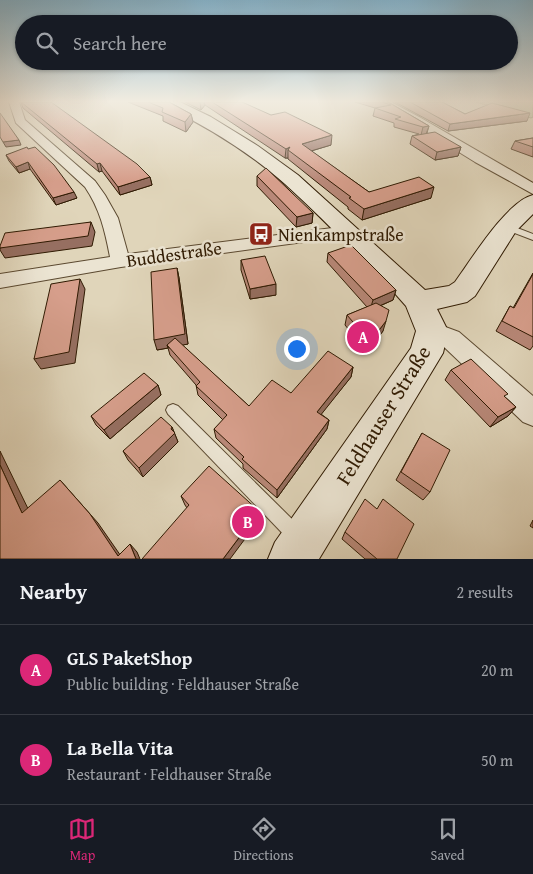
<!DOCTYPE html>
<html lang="en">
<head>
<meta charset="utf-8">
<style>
	body { margin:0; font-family:"Gentium Book Plus",serif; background:#242831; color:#f1f3f6 }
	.you { position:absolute; left:296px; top:348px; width:18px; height:18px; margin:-12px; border:4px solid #fff; border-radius:50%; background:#1a73e8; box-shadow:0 0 0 8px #1a73e833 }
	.badge { display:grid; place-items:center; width:32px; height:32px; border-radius:50%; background:#db2777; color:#fff; font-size:16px; font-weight:700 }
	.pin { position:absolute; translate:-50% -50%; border:2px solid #fff; box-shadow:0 1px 5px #0006 }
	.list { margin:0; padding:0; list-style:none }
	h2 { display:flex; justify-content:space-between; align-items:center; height:65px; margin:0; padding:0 20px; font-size:21px }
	h2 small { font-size:16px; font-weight:400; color:#9ea1a6 }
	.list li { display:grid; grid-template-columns:32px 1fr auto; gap:15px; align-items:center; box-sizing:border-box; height:90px; padding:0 20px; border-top:1px solid #363941 }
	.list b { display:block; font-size:19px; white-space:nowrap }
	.list p { margin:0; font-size:16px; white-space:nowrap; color:#9ea1a6 }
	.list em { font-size:16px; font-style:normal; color:#9ea1a6 }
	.icon { flex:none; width:28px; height:28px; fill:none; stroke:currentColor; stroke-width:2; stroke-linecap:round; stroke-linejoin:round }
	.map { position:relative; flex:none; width:533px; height:559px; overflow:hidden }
	.search { position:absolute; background:#171b24; box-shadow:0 1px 4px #0004; left:15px; right:15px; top:15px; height:55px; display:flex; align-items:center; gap:12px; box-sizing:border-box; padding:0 18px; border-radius:28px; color:#9ea1a6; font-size:19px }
	.sheet { height:245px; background:#171b24 }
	nav { display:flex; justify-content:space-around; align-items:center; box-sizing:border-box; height:70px; border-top:1px solid #363941; background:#171b24; font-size:14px; color:#9ea1a6 }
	nav a { display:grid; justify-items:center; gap:2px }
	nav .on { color:#db2777 }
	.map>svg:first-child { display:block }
	.green { fill:#adbe94; stroke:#6e6c4b }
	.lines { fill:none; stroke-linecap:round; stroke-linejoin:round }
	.lane-casing { stroke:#5b4930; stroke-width:2 }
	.street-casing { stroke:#5b4930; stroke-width:2 }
	.secondary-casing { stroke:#2f1a02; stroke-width:2 }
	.lane { fill:#ebe4d2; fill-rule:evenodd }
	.street { fill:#ebe4d2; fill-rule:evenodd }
	.secondary { fill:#ebe4d2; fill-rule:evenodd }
	.wall { fill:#b88878; stroke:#2f1a02 }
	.shaded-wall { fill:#966f61; stroke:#2f1a02 }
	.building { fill:#d69e8b; stroke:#2f1a02 }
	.labels { text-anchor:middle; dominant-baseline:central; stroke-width:5; stroke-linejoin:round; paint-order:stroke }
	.poi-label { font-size:18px; fill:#2f1a02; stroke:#ebe4d2; text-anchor:start }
	.street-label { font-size:18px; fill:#2f1a02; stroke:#ebe4d2 }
	.near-street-label { font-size:21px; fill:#2f1a02; stroke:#ebe4d2 }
</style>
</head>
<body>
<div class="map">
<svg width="533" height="559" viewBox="0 0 533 559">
	<rect width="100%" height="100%" fill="#e0d5ba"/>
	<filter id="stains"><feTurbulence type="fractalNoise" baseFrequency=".004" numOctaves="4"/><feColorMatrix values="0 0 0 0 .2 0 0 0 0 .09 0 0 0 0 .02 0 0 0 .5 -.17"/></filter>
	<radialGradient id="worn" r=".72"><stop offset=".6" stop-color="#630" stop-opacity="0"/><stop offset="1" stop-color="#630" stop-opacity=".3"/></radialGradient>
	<polygon class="green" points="476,102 533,102 533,117 531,118"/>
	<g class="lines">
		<defs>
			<g id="lane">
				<polygon points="507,224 533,234 533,240 504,229 503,227 504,225"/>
				<polygon points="173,404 178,406 301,528 303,534 301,540 295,542 289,540 168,414 166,410 168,406"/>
			</g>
			<g id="street">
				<path d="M9 102H19L25 120 95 181 105 195 118 218 128 254 348 226 354 227 357 231 354 235 348 236 121 267 0 288V274L110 257C105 231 100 209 85 187L16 123Z"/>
				<polygon points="378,102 391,102 421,118 533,183 533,194 475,162"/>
				<polygon points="432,322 459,332 533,396 533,426 523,422 443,346 424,337 421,331 424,325"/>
			</g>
			<path id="secondary" d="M161 102H180L211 117 258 146 298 175 425 290 449 286 455 282C471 260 507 201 533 195V214L516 231 475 296 467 302 437 309 448 331 443 353 319 559H268L275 542 411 348 416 331 406 306 391 289C356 254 322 217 285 184 249 152 206 126 163 105Z"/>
		</defs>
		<use href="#lane" class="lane-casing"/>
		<use href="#street" class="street-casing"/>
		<use href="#secondary" class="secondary-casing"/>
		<use href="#lane" class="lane"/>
		<use href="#street" class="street"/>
		<use href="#secondary" class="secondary"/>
	</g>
	<g class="wall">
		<polygon points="21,102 150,177 152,185 120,195 102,171 99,172 23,108"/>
		<polygon points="128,102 169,102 191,114 193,122 186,132 163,121 163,116"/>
		<polygon points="185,102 242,102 331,145 311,151 369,192 431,198 362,220 348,209 348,207 288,159 288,158 285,158 205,105 201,110"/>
		<polygon points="355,102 388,102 429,126 427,133 461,147 458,156 435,160 410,144 412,136 419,134 394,127 394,123 373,116 375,108"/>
		<polygon points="395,102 442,102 465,114 527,121 448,131"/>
		<polygon points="533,138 533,157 511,149 515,141"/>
		<polygon points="28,149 77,198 56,205 30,169 19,173 9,161 6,155"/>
		<polygon points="257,176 313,213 312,223 296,227 257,186"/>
		<polygon points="328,253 396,290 393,300 380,306 383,331 367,352 345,325 347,315 367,307 327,262"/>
		<polygon points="241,260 276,295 250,299 241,270"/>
		<polygon points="177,268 179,278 188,344 182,345 249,406 291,393 353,367 351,377 321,414 329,420 327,429 277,498 243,468 243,464 216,438 214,429 223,420 198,395 196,385 170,355 168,348 157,350"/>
		<polygon points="533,273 533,346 530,350 496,331 510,306 513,308"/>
		<polygon points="451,370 505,397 516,407 508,416 490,427 445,380"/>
		<polygon points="158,385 161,395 110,439 96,425 91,416"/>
		<polygon points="172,427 178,442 143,477 128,460 123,451"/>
		<polygon points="422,433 430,492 423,500 396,480"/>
		<polygon points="181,496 259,511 259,520 187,508 185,505"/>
		<polygon points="533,520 533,528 530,526"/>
		<polygon points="345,532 397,559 365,559 342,539"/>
	</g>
	<g class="shaded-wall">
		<polygon points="200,102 204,102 205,105 201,110"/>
		<polygon points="530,113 527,121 448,131 450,124"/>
		<polygon points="191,114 193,122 186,132 185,122"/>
		<polygon points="429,126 426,134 421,135 423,127"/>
		<polygon points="332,135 331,145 301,154 302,144"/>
		<polygon points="19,140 21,145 6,147 3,142"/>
		<polygon points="290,147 288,150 288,158 285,158 286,149"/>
		<polygon points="461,147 458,156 435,160 437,152"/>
		<polygon points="28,162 30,169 19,173 16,167"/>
		<polygon points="100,163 102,171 99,172 97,164"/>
		<polygon points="150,177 152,185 120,195 118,187"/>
		<polygon points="434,187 431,198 362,220 364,209"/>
		<polygon points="74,192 77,198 56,205 53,198"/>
		<polygon points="313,213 312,223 296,227 297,217"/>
		<polygon points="91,222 95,232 92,246 5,258 0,250 0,248"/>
		<polygon points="177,268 179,278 188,344 169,348 167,345 168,348 157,350 154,340"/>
		<polygon points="80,279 85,289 75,363 41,369 34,359"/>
		<polygon points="276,284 276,295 250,299 250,289"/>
		<polygon points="396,290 393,300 370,310 373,300"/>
		<polygon points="386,321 383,331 367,352 370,342"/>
		<polygon points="353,367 351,377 316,421 317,412"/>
		<polygon points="158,385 161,395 110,439 104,430"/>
		<polygon points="516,407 508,416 490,427 498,417"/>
		<polygon points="329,420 327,429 277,498 277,490"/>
		<polygon points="172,427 178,442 143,477 139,468"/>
		<polygon points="0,451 34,521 22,513 0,465"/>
		<polygon points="60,480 98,523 123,559 118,556"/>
		<polygon points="259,511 259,520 230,559 223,559"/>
		<polygon points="130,544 137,552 140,559 136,559"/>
	</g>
	<g class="building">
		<polygon points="21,102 51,102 137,164 150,177 118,187 100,163 97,164"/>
		<polygon points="148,102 169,102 191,114 185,122 162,112 163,108"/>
		<polygon points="212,102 242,102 271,115 285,112 332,135 302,144 369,192 419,177 434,187 364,209 349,198 351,197 288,150 290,147 286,149"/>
		<polygon points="382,102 388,102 429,126 423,127 395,119 401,117 375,108 391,105"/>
		<polygon points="410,102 442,102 465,114 492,103 530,113 450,124"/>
		<polygon points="0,113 19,140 3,142 0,137"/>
		<polygon points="435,132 461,147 437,152 412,136"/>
		<polygon points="533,138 533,147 515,141"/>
		<polygon points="27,147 28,149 35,147 54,165 74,192 53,198 28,162 16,167 6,155"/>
		<polygon points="266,168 313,213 297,217 257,176"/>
		<polygon points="91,222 88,236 0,248 0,246 5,233"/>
		<polygon points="351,245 396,290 373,300 328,253"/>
		<polygon points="265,256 276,284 250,289 241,260"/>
		<polygon points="177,268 185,334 154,340 151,272"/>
		<polygon points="533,274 533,337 502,321 510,306 514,308"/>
		<polygon points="80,279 69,352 34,359 51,284"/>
		<polygon points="376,303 389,310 386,321 370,342 347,315"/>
		<polygon points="175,338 249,406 272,380 291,393 328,351 353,367 317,412 329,420 277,490 242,459 244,457 214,429 227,415 196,386 200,382 167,345"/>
		<polygon points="471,359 508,394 504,396 516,407 498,417 451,370"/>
		<polygon points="144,373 158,385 104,430 91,416"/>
		<polygon points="161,417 172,427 171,429 175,433 139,468 123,451"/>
		<polygon points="422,433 450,450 430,492 401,472"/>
		<polygon points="0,465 22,513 60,480 90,514 118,556 130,544 136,559 0,559"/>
		<polygon points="209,466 259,511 223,559 142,559 189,505 181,496"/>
		<polygon points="365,499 377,509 383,499 414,524 397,559 377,559 345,532"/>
	</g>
	<linearGradient id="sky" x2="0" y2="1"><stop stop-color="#86b6d0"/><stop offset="0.56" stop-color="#f1ece0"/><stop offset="1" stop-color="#f1ece0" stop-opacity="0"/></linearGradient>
	<rect width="533" height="181" fill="url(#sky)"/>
	<defs>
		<symbol id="bus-square" viewBox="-11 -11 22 22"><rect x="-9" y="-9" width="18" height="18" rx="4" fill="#8f2418" stroke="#ebe4d2"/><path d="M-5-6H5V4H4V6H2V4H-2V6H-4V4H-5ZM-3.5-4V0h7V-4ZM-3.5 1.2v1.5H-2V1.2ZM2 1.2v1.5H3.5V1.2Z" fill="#fff"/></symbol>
	</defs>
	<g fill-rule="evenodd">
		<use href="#bus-square" x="247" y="220" width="28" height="28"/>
	</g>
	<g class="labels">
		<g class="poi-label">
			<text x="278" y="234">Nienkampstraße</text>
		</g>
		<g class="street-label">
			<text transform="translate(174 254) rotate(-8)">Buddestraße</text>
		</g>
		<g class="near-street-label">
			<text transform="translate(383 415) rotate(-58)">Feldhauser Straße</text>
		</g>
	</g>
	<rect width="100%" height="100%" filter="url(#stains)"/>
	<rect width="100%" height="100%" fill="url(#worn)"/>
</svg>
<div class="you"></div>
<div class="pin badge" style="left:363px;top:337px">A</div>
<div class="pin badge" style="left:248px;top:522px">B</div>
<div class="search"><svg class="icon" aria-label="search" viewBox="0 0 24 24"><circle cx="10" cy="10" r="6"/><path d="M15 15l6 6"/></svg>Search here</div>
</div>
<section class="sheet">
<h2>Nearby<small>2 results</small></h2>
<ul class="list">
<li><span class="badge">A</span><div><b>GLS PaketShop</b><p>Public building · Feldhauser Straße</p></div><em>20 m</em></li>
<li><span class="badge">B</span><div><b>La Bella Vita</b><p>Restaurant · Feldhauser Straße</p></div><em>50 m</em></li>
</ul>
</section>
<nav>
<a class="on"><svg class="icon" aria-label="map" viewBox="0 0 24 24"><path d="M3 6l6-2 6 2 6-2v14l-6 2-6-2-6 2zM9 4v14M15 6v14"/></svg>Map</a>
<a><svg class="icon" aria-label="directions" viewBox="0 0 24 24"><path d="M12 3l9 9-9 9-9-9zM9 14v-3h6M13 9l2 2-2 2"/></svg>Directions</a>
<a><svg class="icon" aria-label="saved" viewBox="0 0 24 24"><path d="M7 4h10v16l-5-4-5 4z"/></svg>Saved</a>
</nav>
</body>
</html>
